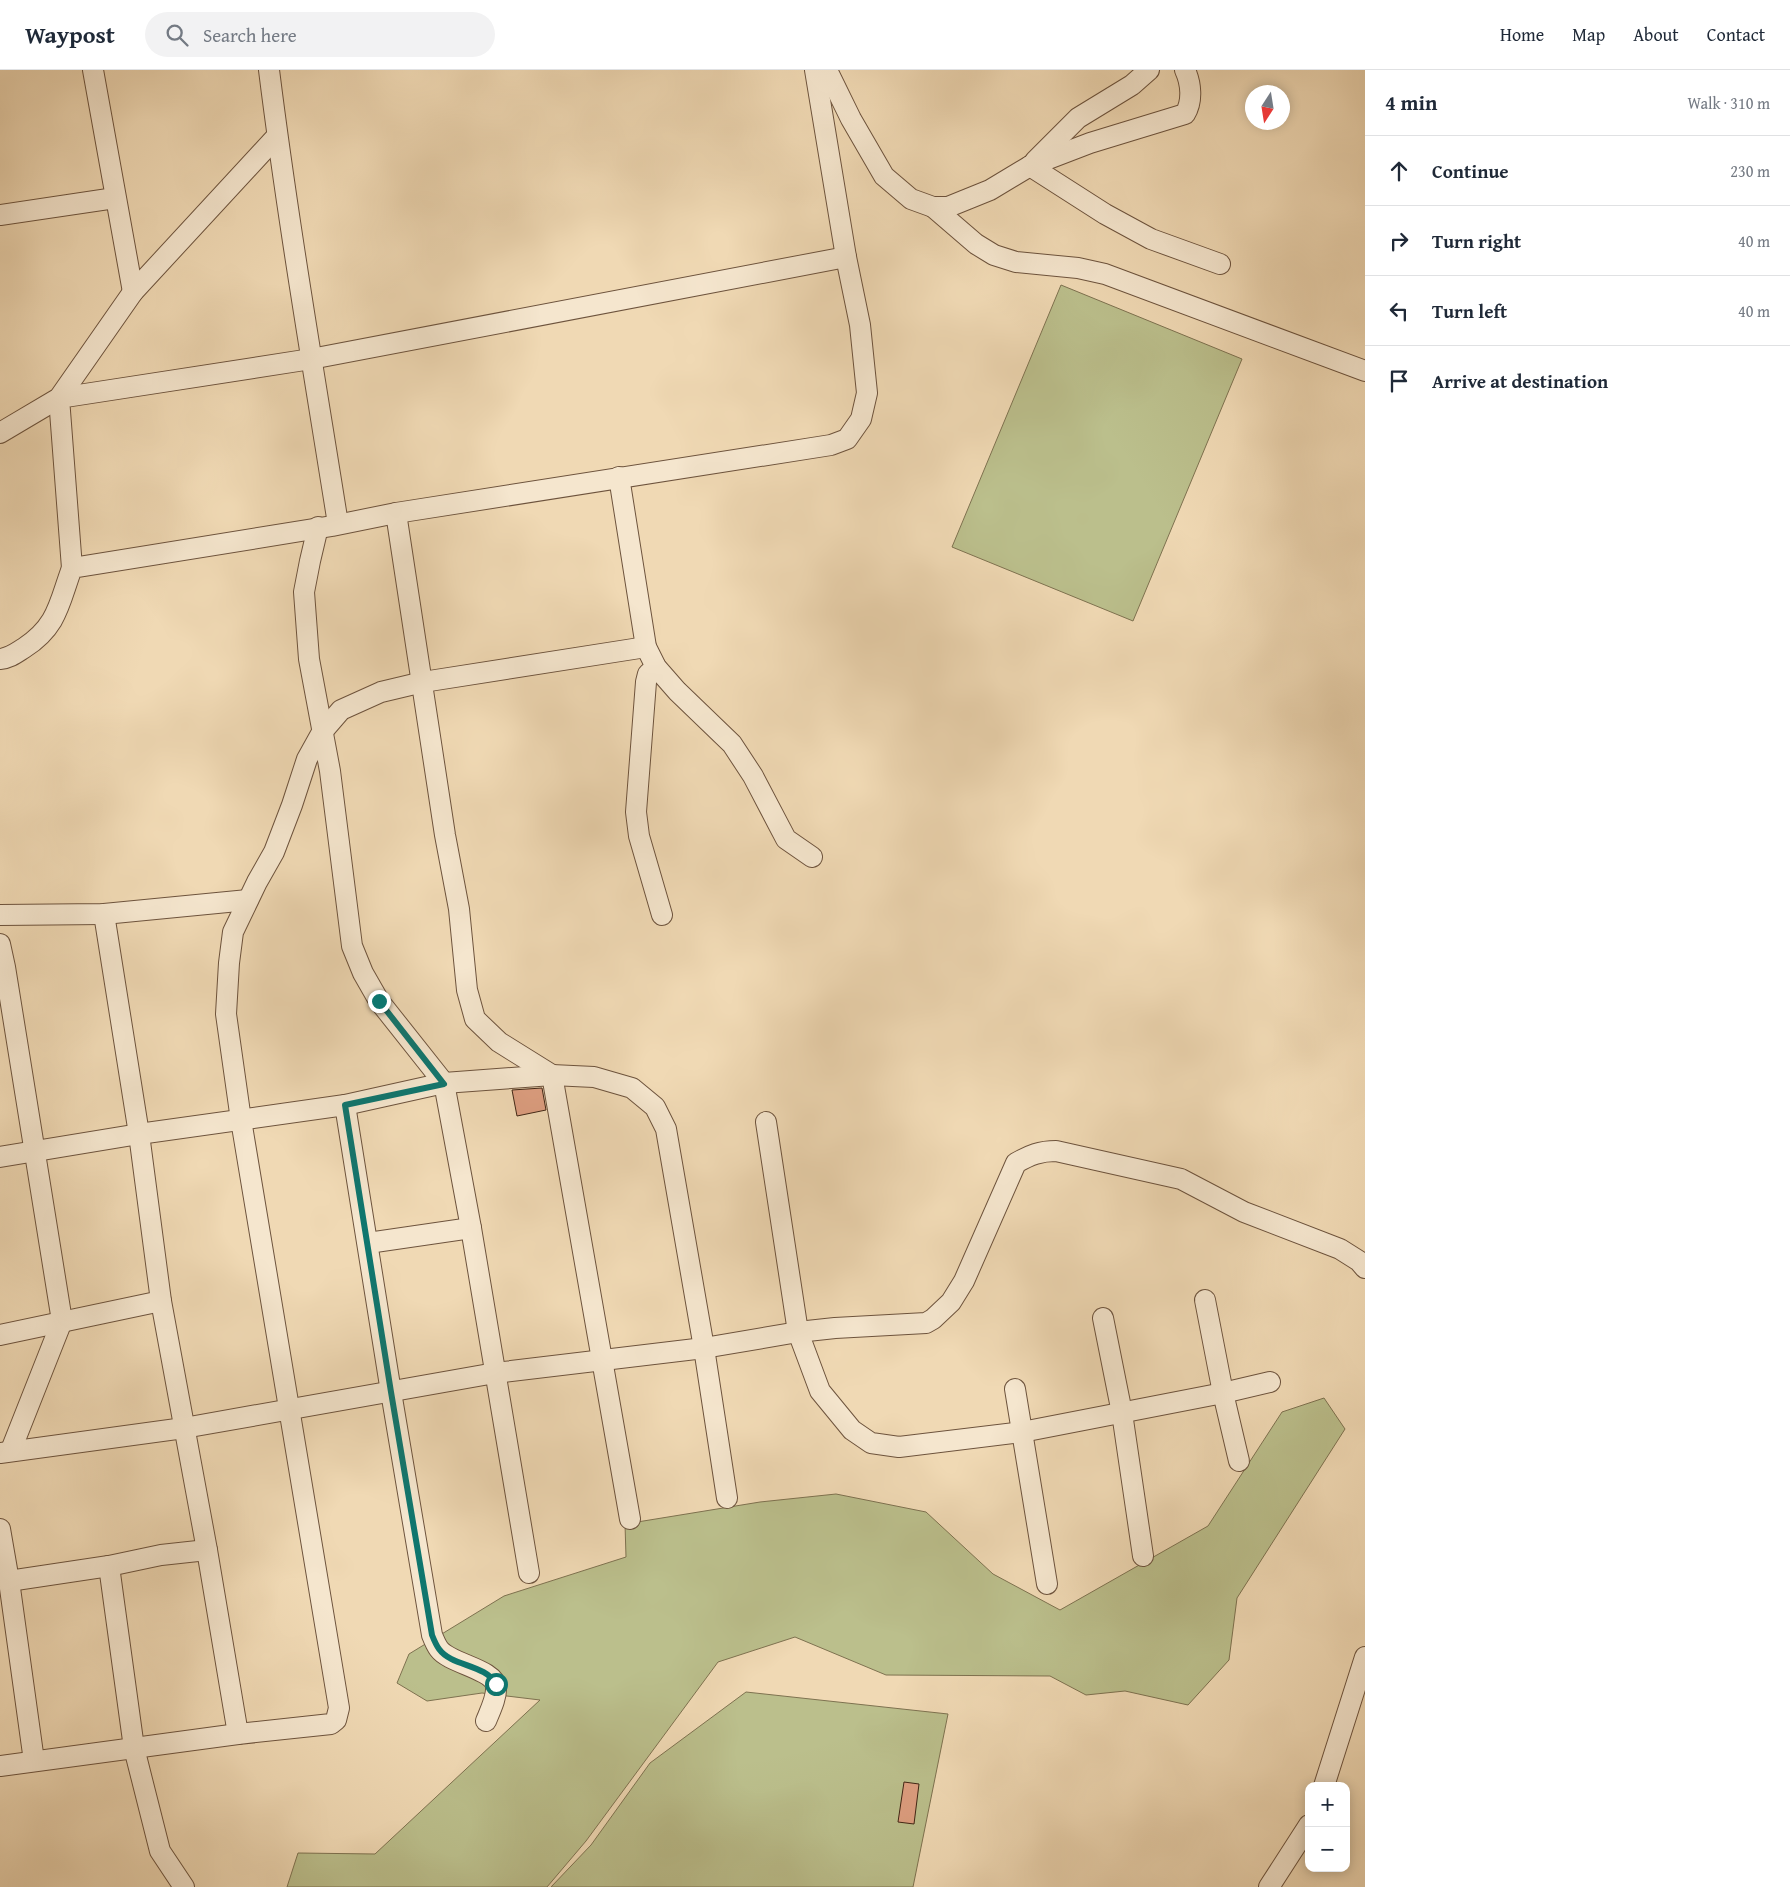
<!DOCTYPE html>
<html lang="en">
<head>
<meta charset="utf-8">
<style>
	body { margin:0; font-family:"Gentium Book Plus",serif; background:#f2f2f3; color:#1f2937 }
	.controls { position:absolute; right:15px; bottom:15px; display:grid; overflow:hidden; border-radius:10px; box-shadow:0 2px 12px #0003 }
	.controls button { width:45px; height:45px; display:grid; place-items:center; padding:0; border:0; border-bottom:1px solid #e0e1e3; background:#fff; color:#1f2937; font:25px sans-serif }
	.compass { position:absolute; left:1245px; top:15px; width:45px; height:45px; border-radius:50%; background:#fff; box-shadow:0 2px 12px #0003; rotate:192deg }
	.stop { position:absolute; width:15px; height:15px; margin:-11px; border:4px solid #0f766e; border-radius:50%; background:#fff }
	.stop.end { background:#0f766e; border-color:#fff; box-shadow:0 1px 5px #0008 }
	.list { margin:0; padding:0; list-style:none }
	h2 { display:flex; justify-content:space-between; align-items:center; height:65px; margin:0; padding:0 20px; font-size:21px }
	h2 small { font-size:16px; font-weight:400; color:#747a83 }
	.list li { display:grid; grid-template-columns:32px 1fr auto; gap:15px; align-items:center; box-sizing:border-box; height:70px; padding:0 20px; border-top:1px solid #e0e1e3 }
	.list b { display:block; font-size:19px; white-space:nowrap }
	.list em { font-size:16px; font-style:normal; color:#747a83 }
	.icon { flex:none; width:28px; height:28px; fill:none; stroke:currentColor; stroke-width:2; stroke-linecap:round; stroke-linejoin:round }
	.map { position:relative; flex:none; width:1365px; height:1817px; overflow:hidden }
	header { display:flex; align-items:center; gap:30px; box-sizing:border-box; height:70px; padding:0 25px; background:#fff; border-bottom:1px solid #e0e1e3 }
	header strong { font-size:24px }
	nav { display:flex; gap:28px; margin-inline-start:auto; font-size:18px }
	.search { width:350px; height:45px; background:#f2f2f3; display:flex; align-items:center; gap:12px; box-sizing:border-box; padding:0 18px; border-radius:28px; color:#747a83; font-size:19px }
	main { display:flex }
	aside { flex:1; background:#fff }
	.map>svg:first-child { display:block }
	.green { fill:#bbbf8c; stroke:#7e7250 }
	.building { fill:#dd9e80; stroke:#412615 }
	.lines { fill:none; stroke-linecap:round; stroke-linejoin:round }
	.minor-casing { stroke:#6d533d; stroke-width:22 }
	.minor { stroke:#f5e6ce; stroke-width:20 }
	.route { stroke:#0f766e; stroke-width:6 }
</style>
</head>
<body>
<header>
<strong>Waypost</strong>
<div class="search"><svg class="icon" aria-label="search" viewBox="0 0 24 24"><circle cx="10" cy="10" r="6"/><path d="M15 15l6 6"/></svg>Search here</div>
<nav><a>Home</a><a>Map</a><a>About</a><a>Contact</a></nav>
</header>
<main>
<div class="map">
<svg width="1365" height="1817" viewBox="0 0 1365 1817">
	<rect width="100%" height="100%" fill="#f0d9b4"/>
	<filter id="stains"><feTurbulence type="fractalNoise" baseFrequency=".004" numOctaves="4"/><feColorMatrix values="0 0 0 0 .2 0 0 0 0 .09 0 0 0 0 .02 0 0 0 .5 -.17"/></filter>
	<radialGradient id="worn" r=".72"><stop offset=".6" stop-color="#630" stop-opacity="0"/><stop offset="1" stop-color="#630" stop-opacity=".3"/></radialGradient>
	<g class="green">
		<polygon points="1061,215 1242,289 1133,551 952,477"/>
		<polygon points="1324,1328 1345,1359 1237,1528 1229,1590 1188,1635 1125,1621 1086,1625 1050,1606 886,1605 795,1567 718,1592 586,1771 547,1817 287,1817 298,1783 375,1784 540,1630 482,1623 427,1631 397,1613 409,1584 504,1526 626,1487 625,1454 760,1432 836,1424 926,1442 993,1504 1060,1540 1208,1456 1282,1342"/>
		<polygon points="746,1622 948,1644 913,1817 551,1817 591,1775 650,1693"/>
	</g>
	<g class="building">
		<polygon points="542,1018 546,1040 517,1046 512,1020"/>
		<polygon points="904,1712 919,1714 914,1754 898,1752"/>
	</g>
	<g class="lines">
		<defs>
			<g id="minor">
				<polyline points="93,0 133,222"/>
				<path d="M269 0C288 152 314 303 338 454"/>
				<path d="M827 0 851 49 884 106 911 129 933 137H948L990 120 1030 96 1090 73 1185 44C1193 31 1191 13 1185 0"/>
				<polyline points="1035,91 1078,48 1132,15 1149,0"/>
				<polyline points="1030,96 1105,144 1151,169 1220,194"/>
				<polyline points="933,137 976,174 994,185 1016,192 1078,198 1105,204 1365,301"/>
				<polyline points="0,145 115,128"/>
				<polyline points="0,363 59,328 133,222 277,66"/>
				<polyline points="619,407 646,577 656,597 677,621 732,674 753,706 786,769 812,787"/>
				<polyline points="396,443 445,765 459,839 467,920 475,949 499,972 552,1005 630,1449"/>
				<polyline points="318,457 310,491 304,522 309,589 330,701 352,876 363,903 379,931 444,1013 471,1158 529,1503"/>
				<polyline points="72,498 59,328 311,289 846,187"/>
				<path d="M0 589C10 588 16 583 24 578 58 556 59 533 72 498L332 456 396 443 831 375 847 369 861 349 867 323 860 255 846 187 815 0"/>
				<polyline points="656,597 648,604 646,612 636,742 639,766 662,845"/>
				<polyline points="104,844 139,1064 161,1231 207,1480 238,1664"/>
				<polyline points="0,845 104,844 248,830"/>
				<polyline points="0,874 5,897 62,1251 11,1380"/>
				<polyline points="345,1035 444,1013 552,1005 594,1007 632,1018 655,1037 666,1059 704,1278 727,1428"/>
				<polyline points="766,1052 798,1262 820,1321 852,1360 871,1373 899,1377 1022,1362 1223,1323 1270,1312"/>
				<path d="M0 1087 139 1064 345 1035 391 1322 432 1565C434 1570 436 1575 439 1579 450 1594 495 1599 496 1617 497 1627 490 1641 486 1651"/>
				<polyline points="368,1173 471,1158"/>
				<polyline points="1205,1230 1223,1323 1239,1391"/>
				<polyline points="1103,1248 1122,1343 1143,1486"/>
				<polyline points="0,1265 161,1231"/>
				<polyline points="1015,1319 1047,1514"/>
				<path d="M0 1383 184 1358 495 1303 704 1278 798 1262 835 1258 926 1253 933 1249 951 1232 964 1211 1016 1093C1030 1085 1040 1081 1056 1081L1181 1109 1244 1142 1340 1179 1359 1191 1365 1198"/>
				<polyline points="0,1459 9,1511 34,1691"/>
				<polyline points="109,1496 134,1678 160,1781 184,1817"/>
				<polyline points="9,1511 109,1496 161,1485 207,1480"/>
				<polyline points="0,1696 238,1664 331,1654 336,1650 339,1638 241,1050 226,944 229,893 233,862 257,812 274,782 292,735 307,689 322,662 341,640 381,622 423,612 646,577"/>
				<polyline points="1324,1716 1365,1587"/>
				<polyline points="1269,1817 1309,1755"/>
			</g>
		</defs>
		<use href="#minor" class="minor-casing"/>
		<use href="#minor" class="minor"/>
	</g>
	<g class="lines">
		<path class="route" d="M379 931 444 1014 345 1035 391 1322 432 1565C434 1570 436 1575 439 1579 452 1597 485 1594 496 1614"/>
	</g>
	<rect width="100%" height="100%" filter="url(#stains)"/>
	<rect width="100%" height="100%" fill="url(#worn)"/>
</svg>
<div class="controls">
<button>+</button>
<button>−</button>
</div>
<svg class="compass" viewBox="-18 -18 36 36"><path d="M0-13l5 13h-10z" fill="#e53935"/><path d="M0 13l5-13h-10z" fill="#747a83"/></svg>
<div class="stop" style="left:496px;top:1614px"></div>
<div class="stop end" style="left:379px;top:931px"></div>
</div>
<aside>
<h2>4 min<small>Walk · 310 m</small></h2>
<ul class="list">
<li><svg class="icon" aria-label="ahead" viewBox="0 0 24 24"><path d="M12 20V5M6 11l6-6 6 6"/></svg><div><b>Continue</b></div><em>230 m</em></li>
<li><svg class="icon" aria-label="right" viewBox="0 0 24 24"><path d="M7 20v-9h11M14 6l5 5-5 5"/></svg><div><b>Turn right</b></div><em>40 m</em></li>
<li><svg class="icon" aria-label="left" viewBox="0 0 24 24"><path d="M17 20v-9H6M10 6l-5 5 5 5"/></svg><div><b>Turn left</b></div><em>40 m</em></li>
<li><svg class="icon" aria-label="arrive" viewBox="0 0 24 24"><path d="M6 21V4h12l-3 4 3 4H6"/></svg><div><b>Arrive at destination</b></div></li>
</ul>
</aside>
</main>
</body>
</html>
